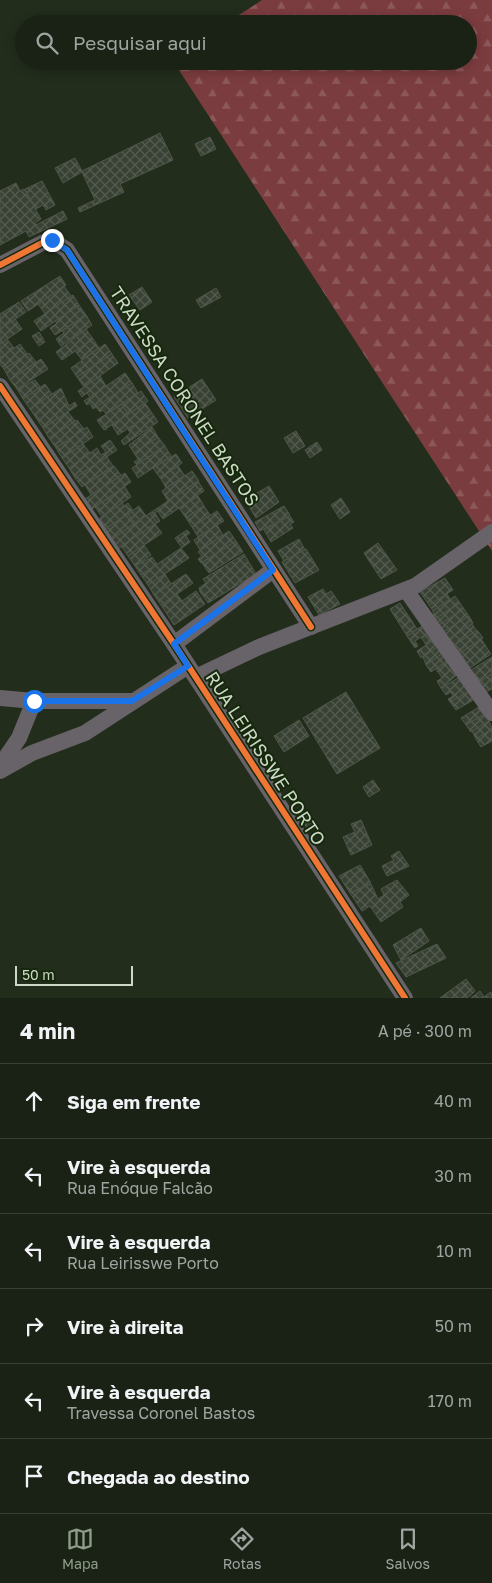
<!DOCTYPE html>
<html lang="pt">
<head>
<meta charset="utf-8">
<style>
	body { margin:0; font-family:"Golos Text",sans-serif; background:#232a1e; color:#f1f3f6 }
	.scale { position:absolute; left:15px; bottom:12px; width:118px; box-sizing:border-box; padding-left:5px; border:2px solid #ccd9c7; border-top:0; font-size:14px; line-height:18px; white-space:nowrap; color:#ccd9c7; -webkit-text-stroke:4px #16290c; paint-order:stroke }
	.stop { position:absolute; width:15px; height:15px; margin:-11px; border:4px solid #1a73e8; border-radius:50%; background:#fff }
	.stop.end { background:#1a73e8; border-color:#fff; box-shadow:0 1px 5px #0008 }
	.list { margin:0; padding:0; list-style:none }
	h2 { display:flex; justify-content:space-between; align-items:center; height:65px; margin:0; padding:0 20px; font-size:21px }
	h2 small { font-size:16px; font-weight:400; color:#9fa4a0 }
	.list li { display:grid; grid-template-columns:32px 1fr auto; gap:15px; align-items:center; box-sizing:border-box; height:75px; padding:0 20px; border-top:1px solid #383f34 }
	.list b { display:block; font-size:19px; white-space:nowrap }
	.list p { margin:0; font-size:16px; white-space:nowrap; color:#9fa4a0 }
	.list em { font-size:16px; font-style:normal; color:#9fa4a0 }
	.icon { flex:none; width:28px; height:28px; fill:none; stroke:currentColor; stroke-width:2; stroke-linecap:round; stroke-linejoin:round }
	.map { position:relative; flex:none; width:492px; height:998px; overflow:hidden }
	.search { position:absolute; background:#1a2215; box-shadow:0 2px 12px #0003; left:15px; right:15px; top:15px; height:55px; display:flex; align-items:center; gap:12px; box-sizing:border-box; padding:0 18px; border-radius:28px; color:#9fa4a0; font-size:19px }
	.sheet { height:515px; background:#1a2215 }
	nav { display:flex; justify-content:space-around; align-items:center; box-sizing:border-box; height:70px; border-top:1px solid #383f34; background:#1a2215; font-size:14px; color:#9fa4a0 }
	nav a { display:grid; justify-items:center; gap:2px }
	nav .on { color:#909d8b }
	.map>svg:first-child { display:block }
	.forest { fill:url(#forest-firs) }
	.building { fill:url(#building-cross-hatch); stroke:#4e574a }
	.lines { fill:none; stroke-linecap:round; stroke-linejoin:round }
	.minor { stroke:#686369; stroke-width:16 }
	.cycleway-casing { stroke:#16290c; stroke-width:9 }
	.cycleway { stroke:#f07635; stroke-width:6 }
	.route { stroke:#1a73e8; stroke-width:6 }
	.labels { text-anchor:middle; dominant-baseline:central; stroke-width:4; stroke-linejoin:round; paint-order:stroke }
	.street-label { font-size:18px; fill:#ccd9c7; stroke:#16290c }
</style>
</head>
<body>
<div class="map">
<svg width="492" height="998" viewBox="0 0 492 998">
	<defs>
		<pattern id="forest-firs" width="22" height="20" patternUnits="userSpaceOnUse" patternTransform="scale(1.25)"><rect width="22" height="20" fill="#7b3c3f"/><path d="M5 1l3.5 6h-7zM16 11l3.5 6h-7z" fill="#8d5859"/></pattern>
		<pattern id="building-cross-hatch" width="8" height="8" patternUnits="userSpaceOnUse" patternTransform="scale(1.25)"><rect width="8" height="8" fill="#384134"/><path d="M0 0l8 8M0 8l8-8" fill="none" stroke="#545c50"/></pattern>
	</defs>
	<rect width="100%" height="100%" fill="#222d1c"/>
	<polygon class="forest" points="262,0 492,0 492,551 173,61 468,61 468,24 225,24"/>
	<g class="building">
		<polygon points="160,133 173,160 120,184 124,192 80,212 78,208 95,200 82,172 63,183 55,168 75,158 82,171"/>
		<polygon points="210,137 216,149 201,156 195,144"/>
		<polygon points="42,181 55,205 46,210 43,205 36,209 25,189"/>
		<polygon points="16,183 20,191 24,189 41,219 35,223 36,225 63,211 67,219 29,237 26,231 0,245 0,191"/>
		<polygon points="60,276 66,285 28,311 21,301"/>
		<polygon points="64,286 71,296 45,314 38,304"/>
		<polygon points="142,287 152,302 140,310 129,295"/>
		<polygon points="216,288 221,297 201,308 196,300"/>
		<polygon points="73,295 79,305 41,331 34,321"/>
		<polygon points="19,302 26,312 0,329 0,314"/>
		<polygon points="79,305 86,315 55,335 50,328 57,323 55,321"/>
		<polygon points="86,315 92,325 61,346 56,339 64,333 62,331"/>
		<polygon points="15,319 22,329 0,344 0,329"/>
		<polygon points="86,329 93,339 62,360 56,352"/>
		<polygon points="39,332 45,342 39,346 32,336"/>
		<polygon points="7,339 14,348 0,358 0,344"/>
		<polygon points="93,339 99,348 82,360 75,351"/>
		<polygon points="20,344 27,354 4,369 0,364 0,358"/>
		<polygon points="105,344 112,354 77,377 71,368"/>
		<polygon points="29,353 36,362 10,380 4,369"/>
		<polygon points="112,354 118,363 84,387 77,377"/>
		<polygon points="41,359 48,369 17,389 10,380"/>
		<polygon points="125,373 132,383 93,409 90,403 87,405 84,401"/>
		<polygon points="100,376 106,386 90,397 87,393 82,397 78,391"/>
		<polygon points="202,379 216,400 188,418 174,397"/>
		<polygon points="35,380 41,388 23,399 17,389"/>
		<polygon points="132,383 138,393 106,414 103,410 100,412 96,407"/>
		<polygon points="45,384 52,394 30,409 23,399"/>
		<polygon points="61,388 69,406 75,402 77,406 43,428 30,409"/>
		<polygon points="141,391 148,401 128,414 122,404"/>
		<polygon points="145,403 152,413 118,435 112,425"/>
		<polygon points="122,404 128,414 107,428 102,422 107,429 104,430 97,420"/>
		<polygon points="68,412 75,421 49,438 43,428"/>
		<polygon points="152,413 158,422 124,445 121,441 130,433 128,429"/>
		<polygon points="77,420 84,429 56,448 49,438"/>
		<polygon points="87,427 93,437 62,458 56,448"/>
		<polygon points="152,427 158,437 134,453 129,445"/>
		<polygon points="296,431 305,446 293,453 284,438"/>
		<polygon points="158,437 165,446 137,465 134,462 138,459 134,453"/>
		<polygon points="110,440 117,450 75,478 69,468 97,448 101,455 106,452 101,446"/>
		<polygon points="317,442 322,450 310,458 305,450"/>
		<polygon points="83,444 90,453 69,468 62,458"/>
		<polygon points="165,446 171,456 138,478 132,468"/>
		<polygon points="176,454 182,463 160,478 153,468"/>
		<polygon points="107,457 113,466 82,487 75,478"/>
		<polygon points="114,466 121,475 91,495 85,485"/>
		<polygon points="178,466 185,476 166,488 160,477"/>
		<polygon points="192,471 199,481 168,501 162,491"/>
		<polygon points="125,473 131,482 92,509 85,499"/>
		<polygon points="198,481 204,491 163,519 156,509"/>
		<polygon points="269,486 279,502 256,518 245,500"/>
		<polygon points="125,487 131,497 102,517 95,507"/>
		<polygon points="198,496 204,506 186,518 179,508"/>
		<polygon points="341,498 350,512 340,519 331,505"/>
		<polygon points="122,503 124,506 128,503 133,511 105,529 99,519"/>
		<polygon points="139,506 146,516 135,523 128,514"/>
		<polygon points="204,506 210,515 192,527 186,518"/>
		<polygon points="284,506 290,515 260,531 255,522"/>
		<polygon points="156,509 158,511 155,513 160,521 157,523 150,513"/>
		<polygon points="217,511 224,521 198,537 192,527"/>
		<polygon points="150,513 157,523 118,549 112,539"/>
		<polygon points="128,514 135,523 112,539 105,529"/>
		<polygon points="290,516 294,522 290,524 293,528 271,542 264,530"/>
		<polygon points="155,524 162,533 128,556 121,546"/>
		<polygon points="217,525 223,535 200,550 194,540"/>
		<polygon points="187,530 190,533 186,536 190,542 182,548 175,538"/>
		<polygon points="229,531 236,541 201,563 198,559 202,556 198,552"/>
		<polygon points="299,539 305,550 284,561 278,551"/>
		<polygon points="236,541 243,552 209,573 202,563"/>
		<polygon points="378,543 397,570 381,579 364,553"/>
		<polygon points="144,545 151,555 135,566 128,556"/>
		<polygon points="181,548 189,558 148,585 141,575"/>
		<polygon points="306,549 319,570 295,583 282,562"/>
		<polygon points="244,554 256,574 208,603 200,592 199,588 206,583 203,579"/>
		<polygon points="152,557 157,564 141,575 135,566"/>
		<polygon points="165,574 171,584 154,595 148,585"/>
		<polygon points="186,574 193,583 161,605 154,595"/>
		<polygon points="445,578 453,590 429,605 420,592"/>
		<polygon points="323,589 326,594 331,591 340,604 319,615 308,597"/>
		<polygon points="196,591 205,604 174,625 161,605 177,594 182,601"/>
		<polygon points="447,594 450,599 433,611 429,605"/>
		<polygon points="455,596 460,603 434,619 433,611"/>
		<polygon points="400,603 417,629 407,636 390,609"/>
		<polygon points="460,603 464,609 436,627 432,621"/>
		<polygon points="464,609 469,616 441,634 436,627"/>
		<polygon points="469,616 473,623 448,640 443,632"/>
		<polygon points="472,624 477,631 450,648 446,641"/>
		<polygon points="422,626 432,641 426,645 421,637 415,641 418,646 415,648 407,636"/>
		<polygon points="476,631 478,631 483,638 456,656 450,648"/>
		<polygon points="481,639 491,654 470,668 460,653"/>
		<polygon points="432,641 437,647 421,658 417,651"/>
		<polygon points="437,647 441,654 426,665 423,657"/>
		<polygon points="443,653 447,661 431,672 426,665"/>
		<polygon points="492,657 492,674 479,682 471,670"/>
		<polygon points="449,660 458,674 441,688 437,681 442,678 436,669"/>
		<polygon points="492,674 492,689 485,692 479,682"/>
		<polygon points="461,676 470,691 450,702 448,699 453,696 451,692 446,695 441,688"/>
		<polygon points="470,691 475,699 456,710 450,702"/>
		<polygon points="346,692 380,748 337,774 303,718"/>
		<polygon points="482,705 486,713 466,725 461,718"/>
		<polygon points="487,713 491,720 471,732 466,725"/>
		<polygon points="299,720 309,736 284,752 274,736"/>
		<polygon points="489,721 492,729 476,739 472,731"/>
		<polygon points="492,729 492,741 481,747 476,739"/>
		<polygon points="373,780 380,790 369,797 363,787"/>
		<polygon points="303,807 314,823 307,828 296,812"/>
		<polygon points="361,820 372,845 351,855 343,837 355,832 351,824"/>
		<polygon points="399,851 409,866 387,876 382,866 394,860 391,856"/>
		<polygon points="360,865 371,883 350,893 339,876"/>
		<polygon points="397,880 409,895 400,902 403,907 381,922 370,906 362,911 350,893 371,884 378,899 384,895 381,889"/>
		<polygon points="421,928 429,941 401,960 393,945"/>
		<polygon points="437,944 446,958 406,977 396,963"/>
		<polygon points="466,979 475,991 471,995 467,998 440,998"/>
		<polygon points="480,991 484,997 491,992 492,998 471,998"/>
	</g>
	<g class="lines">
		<g class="minor">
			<polyline points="0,265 42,243 52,240 67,250 311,627"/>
			<polyline points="0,386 174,644 405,998"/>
			<polyline points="406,590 492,713"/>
			<polyline points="174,644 273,570"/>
			<polyline points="196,677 259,647 415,586 492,532"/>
			<polyline points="0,698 34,701 132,701"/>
			<polyline points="0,766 19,738 34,701"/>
			<polyline points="0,771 32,753 85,733 188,666"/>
		</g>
		<defs>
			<g id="cycleway">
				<polyline points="0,265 42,243 52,240 67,250 311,627"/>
				<polyline points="0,386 174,644 405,998"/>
			</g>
		</defs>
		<use href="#cycleway" class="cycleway-casing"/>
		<use href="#cycleway" class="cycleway"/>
	</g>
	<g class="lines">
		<polyline class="route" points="34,701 132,701 188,666 174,644 273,570 67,250 52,240"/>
	</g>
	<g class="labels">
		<g class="street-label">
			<text transform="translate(185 396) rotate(57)">TRAVESSA CORONEL BASTOS</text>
			<text transform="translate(266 758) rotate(57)">RUA LEIRISSWE PORTO</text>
		</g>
	</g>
</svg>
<div class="scale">50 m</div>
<div class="stop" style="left:34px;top:701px"></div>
<div class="stop end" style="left:52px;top:240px"></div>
<div class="search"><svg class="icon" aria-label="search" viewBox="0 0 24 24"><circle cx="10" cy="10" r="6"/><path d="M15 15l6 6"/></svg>Pesquisar aqui</div>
</div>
<section class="sheet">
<h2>4 min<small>A pé · 300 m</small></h2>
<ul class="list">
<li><svg class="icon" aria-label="ahead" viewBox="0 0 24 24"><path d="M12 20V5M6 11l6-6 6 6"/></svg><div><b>Siga em frente</b></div><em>40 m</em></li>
<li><svg class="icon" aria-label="left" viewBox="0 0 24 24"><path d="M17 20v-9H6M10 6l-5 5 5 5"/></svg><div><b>Vire à esquerda</b><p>Rua Enóque Falcão</p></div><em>30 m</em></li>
<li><svg class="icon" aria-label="left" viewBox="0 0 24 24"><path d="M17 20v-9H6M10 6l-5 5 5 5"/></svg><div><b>Vire à esquerda</b><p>Rua Leirisswe Porto</p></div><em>10 m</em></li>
<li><svg class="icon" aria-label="right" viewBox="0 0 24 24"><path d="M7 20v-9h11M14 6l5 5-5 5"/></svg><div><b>Vire à direita</b></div><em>50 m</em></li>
<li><svg class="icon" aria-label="left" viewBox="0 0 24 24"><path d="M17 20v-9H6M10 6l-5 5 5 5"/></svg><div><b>Vire à esquerda</b><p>Travessa Coronel Bastos</p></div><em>170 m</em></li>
<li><svg class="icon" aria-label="arrive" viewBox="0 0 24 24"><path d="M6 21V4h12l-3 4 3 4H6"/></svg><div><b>Chegada ao destino</b></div></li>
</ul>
</section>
<nav>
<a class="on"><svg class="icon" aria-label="map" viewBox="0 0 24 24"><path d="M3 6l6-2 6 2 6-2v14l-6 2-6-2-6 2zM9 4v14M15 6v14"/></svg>Mapa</a>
<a><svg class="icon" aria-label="directions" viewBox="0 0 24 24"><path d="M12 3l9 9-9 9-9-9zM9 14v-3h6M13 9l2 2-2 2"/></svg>Rotas</a>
<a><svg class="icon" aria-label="saved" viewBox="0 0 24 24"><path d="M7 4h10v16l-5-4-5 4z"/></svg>Salvos</a>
</nav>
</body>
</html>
